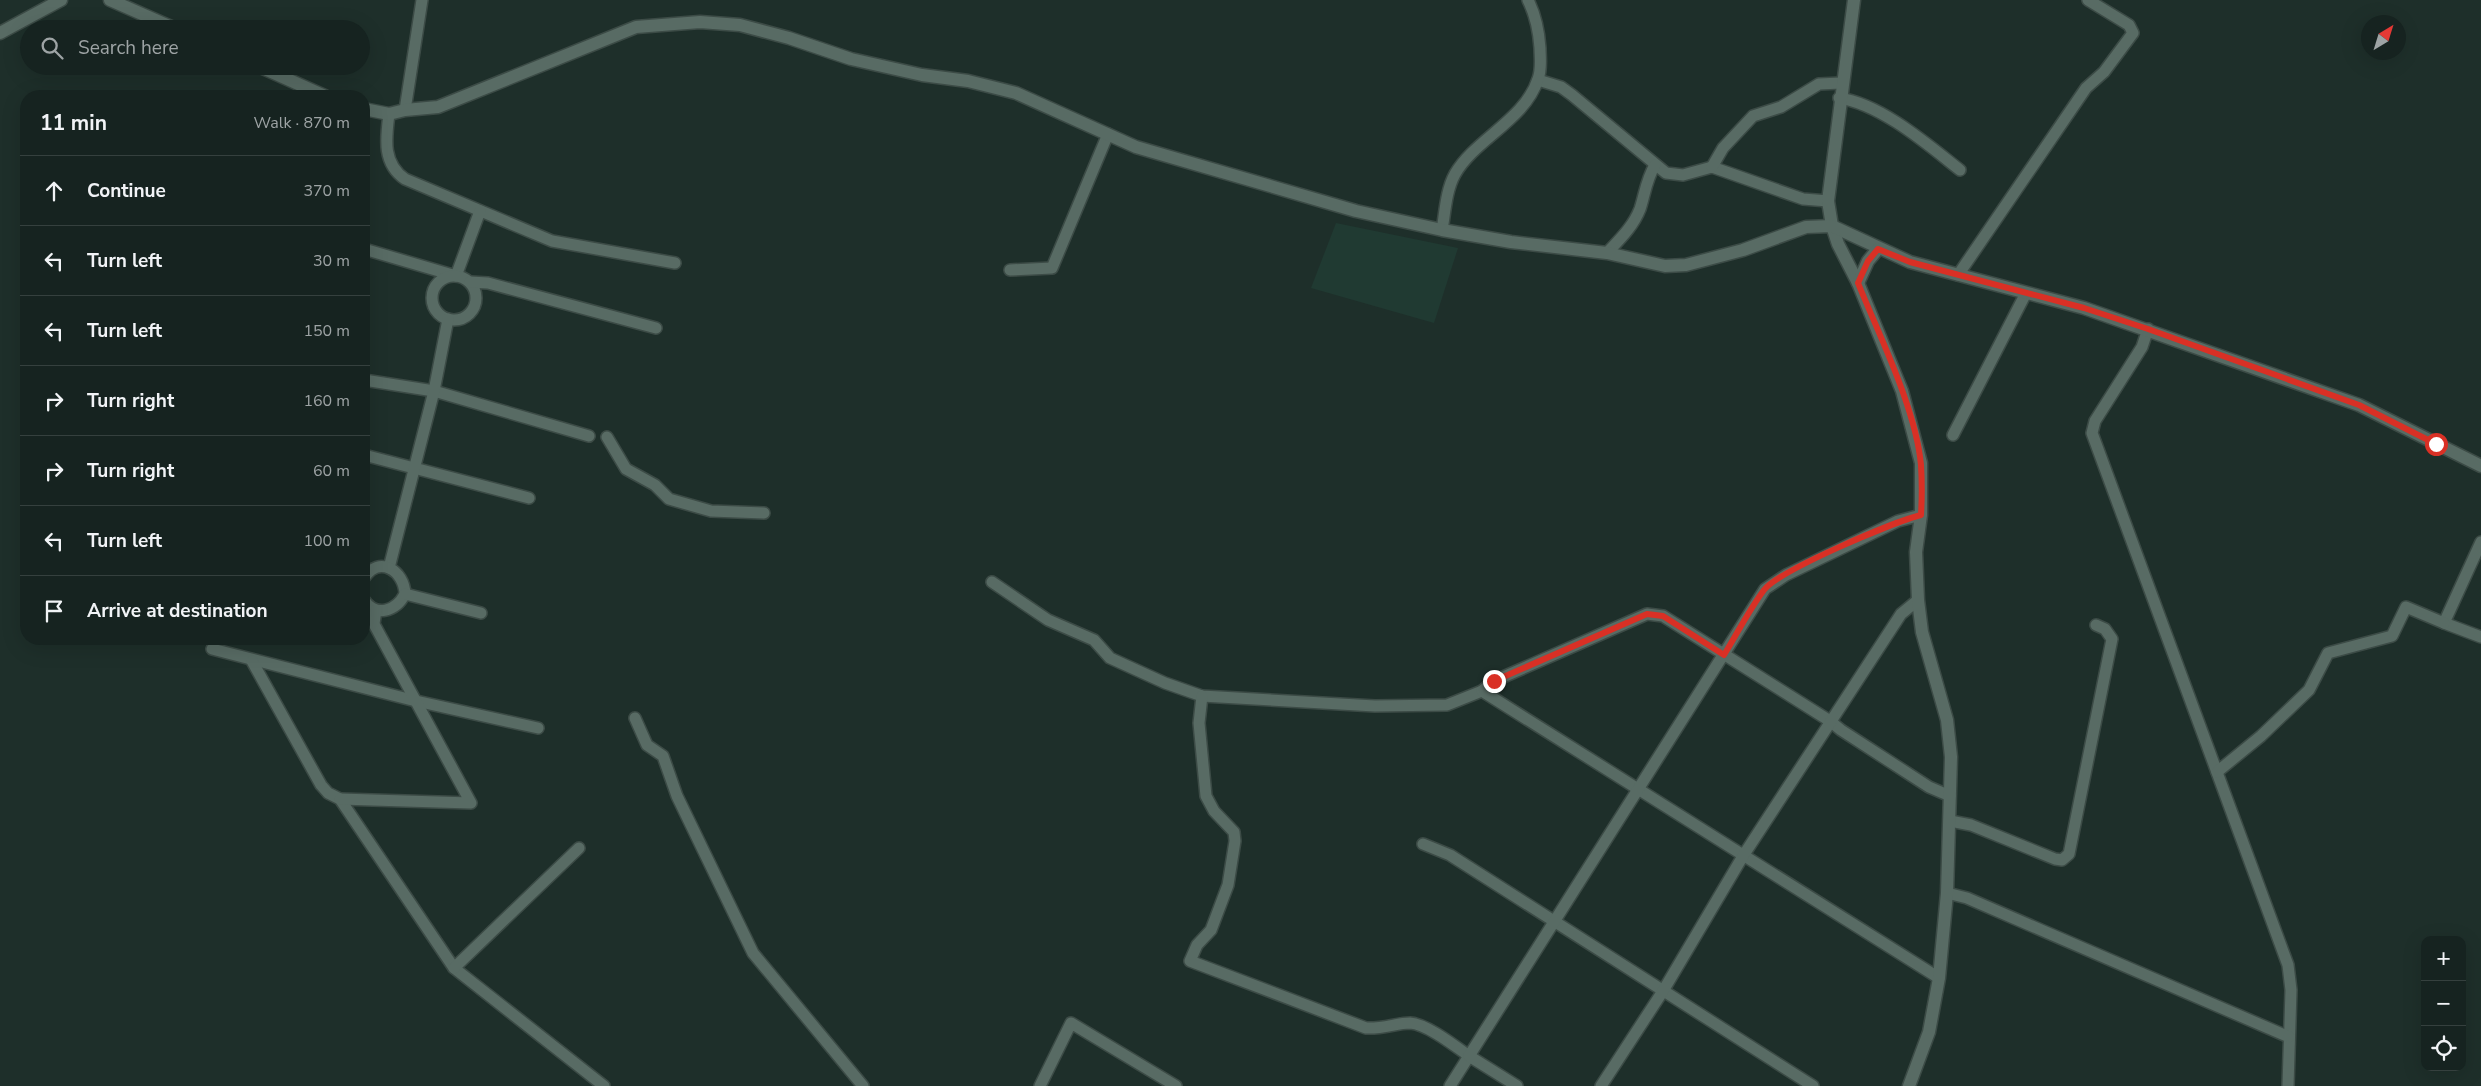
<!DOCTYPE html>
<html lang="en">
<head>
<meta charset="utf-8">
<style>
	body { margin:0; font-family:"Nunito Sans",sans-serif; background:#1f2b29; color:#f1f3f6 }
	.controls { position:absolute; right:15px; bottom:15px; display:grid; overflow:hidden; border-radius:10px; box-shadow:0 5px 20px #0002 }
	.controls button { width:45px; height:45px; display:grid; place-items:center; padding:0; border:0; border-bottom:1px solid #35403e; background:#162320; color:#f1f3f6; font:25px sans-serif }
	.compass { position:absolute; left:2361px; top:15px; width:45px; height:45px; border-radius:50%; background:#162320; box-shadow:0 5px 20px #0002; rotate:38deg }
	.stop { position:absolute; width:15px; height:15px; margin:-11px; border:4px solid #d93025; border-radius:50%; background:#fff }
	.stop.end { background:#d93025; border-color:#fff; box-shadow:0 1px 5px #0008 }
	.list { margin:0; padding:0; list-style:none }
	h2 { display:flex; justify-content:space-between; align-items:center; height:65px; margin:0; padding:0 20px; font-size:21px }
	h2 small { font-size:16px; font-weight:400; color:#9ea4a5 }
	.list li { display:grid; grid-template-columns:32px 1fr auto; gap:15px; align-items:center; box-sizing:border-box; height:70px; padding:0 20px; border-top:1px solid #35403e }
	.list b { display:block; font-size:19px; white-space:nowrap }
	.list em { font-size:16px; font-style:normal; color:#9ea4a5 }
	.icon { flex:none; width:28px; height:28px; fill:none; stroke:currentColor; stroke-width:2; stroke-linecap:round; stroke-linejoin:round }
	.map { position:relative; flex:none; width:2481px; height:1086px; overflow:hidden }
	.search { position:absolute; background:#162320; box-shadow:0 5px 20px #0002; left:20px; top:20px; width:350px; height:55px; display:flex; align-items:center; gap:12px; box-sizing:border-box; padding:0 18px; border-radius:28px; color:#9ea4a5; font-size:19px }
	.panel { position:absolute; background:#162320; box-shadow:0 5px 20px #0002; left:20px; top:90px; width:350px; height:555px; border-radius:20px }
	.map>svg:first-child { display:block }
	.built { fill:#203a32 }
	.lines { fill:none; stroke-linecap:round; stroke-linejoin:round }
	.minor-casing { stroke:#3c4b46; stroke-width:14 }
	.tertiary-casing { stroke:#3c4b46; stroke-width:15 }
	.minor { stroke:#586b64; stroke-width:11 }
	.tertiary { stroke:#586b64; stroke-width:12 }
	.route { stroke:#d93025; stroke-width:6 }
</style>
</head>
<body>
<div class="map">
<svg width="2481" height="1086" viewBox="0 0 2481 1086">
	<rect width="100%" height="100%" fill="#1e2f2a"/>
	<polygon class="built" points="1336,223 1458,248 1434,323 1311,288"/>
	<g class="lines">
		<defs>
			<g id="minor">
				<polyline points="1538,80 1561,87 1572,95 1666,173 1683,175 1712,167 1803,199 1828,201"/>
				<path d="M1839 98C1881 104 1927 144 1960 170"/>
				<polyline points="405,110 422,0"/>
				<path d="M389 114C386 138 382 163 405 179L552 241 675 263"/>
				<polyline points="1712,167 1723,148 1753,116 1781,107 1819,84 1841,83"/>
				<path d="M1442 230C1445 213 1446 190 1455 174 1475 139 1525 120 1538 79 1542 69 1540 58 1540 48 1539 33 1535 14 1528 0"/>
				<polyline points="364,249 456,276 480,211"/>
				<path d="M1607 253C1619 240 1633 227 1640 209 1645 194 1646 180 1655 165"/>
				<polyline points="1010,270 1052,268 1108,134"/>
				<polyline points="1958,275 2086,88 2104,72 2133,33 2129,25 2088,0"/>
				<circle cx="454" cy="298" r="22"/>
				<polyline points="470,282 488,283 656,328"/>
				<polyline points="2148,329 2142,347 2095,421 2092,433 2288,965 2291,990 2288,1086"/>
				<polyline points="364,380 434,391 589,436"/>
				<polyline points="1953,435 2026,293"/>
				<polyline points="607,437 626,469 655,485 669,499 711,511 764,513"/>
				<polyline points="364,455 529,498"/>
				<polyline points="2481,542 2444,623 2481,637"/>
				<polyline points="389,568 434,391 448,319"/>
				<path d="M364 578C379 555 404 570 405 594 396 611 376 618 364 600"/>
				<polyline points="992,582 1048,620 1094,640 1110,658 1165,683 1202,696 1375,706 1447,705 1482,691 1494,681 1647,614 1663,616 1830,721 1841,730 1929,787 1950,796"/>
				<polyline points="405,594 481,613"/>
				<polyline points="212,649 416,701 538,728"/>
				<polyline points="252,661 321,785 328,793 340,799 454,968 604,1086"/>
				<polyline points="1482,691 1939,978"/>
				<path d="M1202 696 1199 723 1206 796 1214 811 1234 832 1235 841 1228 885 1211 930 1197 945 1190 961 1366 1028C1383 1029 1397 1023 1410 1023 1427 1024 1455 1046 1469 1056L1450 1086"/>
				<polyline points="635,718 647,745 663,756 677,796 753,953 863,1086"/>
				<polyline points="2217,772 2261,736 2309,690 2328,653 2392,636 2406,607 2444,623"/>
				<polyline points="340,799 471,803 374,624 376,610"/>
				<polyline points="1950,821 1971,825 2055,859 2062,860 2069,854 2112,639 2105,629 2096,625"/>
				<polyline points="1423,844 1450,855 1813,1086"/>
				<polyline points="1947,893 1967,898 2289,1037"/>
				<polyline points="454,968 579,848"/>
				<polyline points="1040,1086 1071,1023 1176,1086"/>
				<polyline points="1517,1086 1469,1056 1765,589 1786,575 1898,521 1921,515"/>
				<polyline points="1601,1086 1663,991 1743,856 1901,614 1918,600"/>
			</g>
			<g id="tertiary">
				<polyline points="110,0 176,29"/>
				<polyline points="1854,0 1828,201 1832,226 1838,244 1858,283 1902,391 1921,463 1921,515 1916,552 1918,600 1922,632 1947,720 1951,757 1947,893 1939,978 1929,1032 1909,1086"/>
				<polyline points="0,33 61,0"/>
				<polyline points="258,66 325,96"/>
				<polyline points="364,109 389,114 405,110 438,107 636,27 700,22 740,25 789,38 851,59 922,75 968,81 1016,93 1136,147 1356,211 1442,230 1511,242 1607,253 1665,266 1686,265 1743,250 1806,227 1832,226 1910,262 2084,308 2359,405 2481,466"/>
				<polyline points="1858,283 1868,261 1878,249"/>
			</g>
		</defs>
		<use href="#minor" class="minor-casing"/>
		<use href="#tertiary" class="tertiary-casing"/>
		<use href="#minor" class="minor"/>
		<use href="#tertiary" class="tertiary"/>
	</g>
	<g class="lines">
		<path class="route" d="M1494 681 1647 614 1663 616 1724 655C1737 634 1749 610 1764 590 1780 570 1893 522 1921 515 1922 498 1922 481 1921 465 1916 409 1879 335 1858 283L1868 261 1878 249 1910 262 2084 308 2148 329 2359 405 2436 444"/>
	</g>
</svg>
<div class="controls">
<button>+</button>
<button>−</button>
<button><svg class="icon" aria-label="locate" viewBox="0 0 24 24"><circle cx="12" cy="12" r="6"/><path d="M12 2v4M12 18v4M2 12h4M18 12h4"/></svg></button>
</div>
<svg class="compass" viewBox="-18 -18 36 36"><path d="M0-13l5 13h-10z" fill="#e53935"/><path d="M0 13l5-13h-10z" fill="#9ea4a5"/></svg>
<div class="stop" style="left:2436px;top:444px"></div>
<div class="stop end" style="left:1494px;top:681px"></div>
<div class="search"><svg class="icon" aria-label="search" viewBox="0 0 24 24"><circle cx="10" cy="10" r="6"/><path d="M15 15l6 6"/></svg>Search here</div>
<section class="panel">
<h2>11 min<small>Walk · 870 m</small></h2>
<ul class="list">
<li><svg class="icon" aria-label="ahead" viewBox="0 0 24 24"><path d="M12 20V5M6 11l6-6 6 6"/></svg><div><b>Continue</b></div><em>370 m</em></li>
<li><svg class="icon" aria-label="left" viewBox="0 0 24 24"><path d="M17 20v-9H6M10 6l-5 5 5 5"/></svg><div><b>Turn left</b></div><em>30 m</em></li>
<li><svg class="icon" aria-label="left" viewBox="0 0 24 24"><path d="M17 20v-9H6M10 6l-5 5 5 5"/></svg><div><b>Turn left</b></div><em>150 m</em></li>
<li><svg class="icon" aria-label="right" viewBox="0 0 24 24"><path d="M7 20v-9h11M14 6l5 5-5 5"/></svg><div><b>Turn right</b></div><em>160 m</em></li>
<li><svg class="icon" aria-label="right" viewBox="0 0 24 24"><path d="M7 20v-9h11M14 6l5 5-5 5"/></svg><div><b>Turn right</b></div><em>60 m</em></li>
<li><svg class="icon" aria-label="left" viewBox="0 0 24 24"><path d="M17 20v-9H6M10 6l-5 5 5 5"/></svg><div><b>Turn left</b></div><em>100 m</em></li>
<li><svg class="icon" aria-label="arrive" viewBox="0 0 24 24"><path d="M6 21V4h12l-3 4 3 4H6"/></svg><div><b>Arrive at destination</b></div></li>
</ul>
</section>
</div>
</body>
</html>
